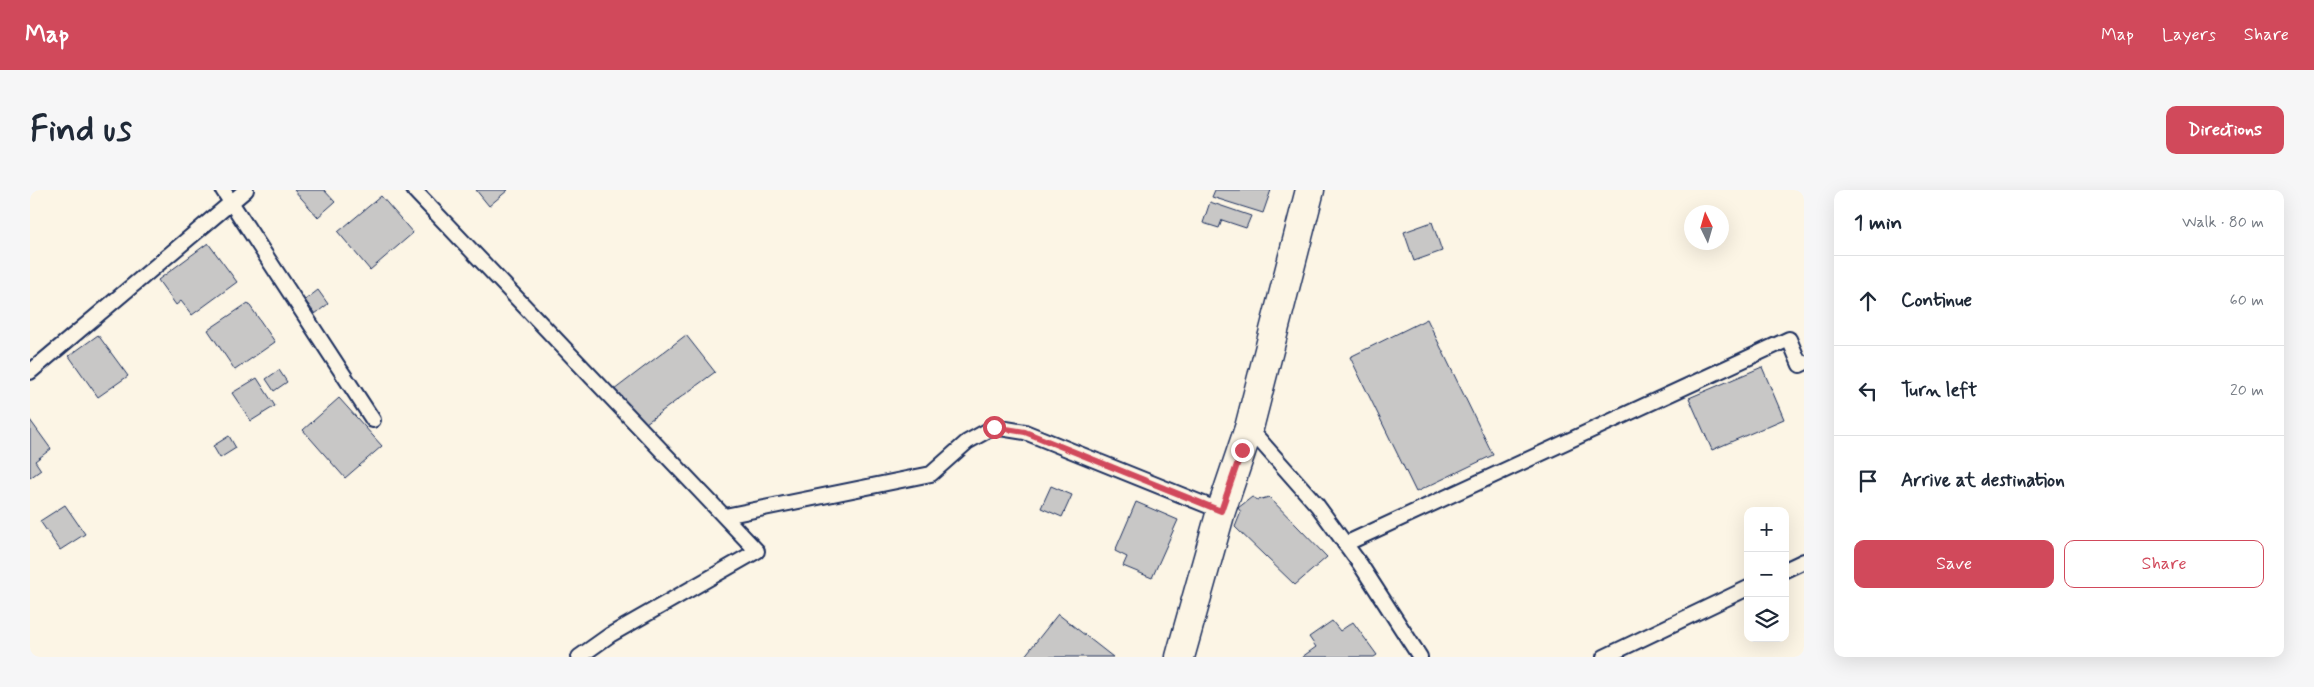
<!DOCTYPE html>
<html lang="en">
<head>
<meta charset="utf-8">
<style>
	body { margin:0; font-family:Mynerve,sans-serif; background:#f6f6f7; color:#1f2937 }
	.controls { position:absolute; right:15px; bottom:15px; display:grid; overflow:hidden; border-radius:10px; box-shadow:0 5px 20px #0002 }
	.controls button { width:45px; height:45px; display:grid; place-items:center; padding:0; border:0; border-bottom:1px solid #e0e1e3; background:#fff; color:#1f2937; font:25px sans-serif }
	.compass { position:absolute; left:1654px; top:15px; width:45px; height:45px; border-radius:50%; background:#fff; box-shadow:0 5px 20px #0002; rotate:355deg }
	.stop { position:absolute; width:15px; height:15px; margin:-11px; border:4px solid #d1495b; border-radius:50%; background:#fff }
	.stop.end { background:#d1495b; border-color:#fff; box-shadow:0 1px 5px #0008 }
	.list { margin:0; padding:0; list-style:none }
	h2 { display:flex; justify-content:space-between; align-items:center; height:65px; margin:0; padding:0 20px; font-size:21px }
	h2 small { font-size:16px; font-weight:400; color:#747a83 }
	.list li { display:grid; grid-template-columns:32px 1fr auto; gap:15px; align-items:center; box-sizing:border-box; height:90px; padding:0 20px; border-top:1px solid #e0e1e3 }
	.list b { display:block; font-size:19px; white-space:nowrap }
	.list em { font-size:16px; font-style:normal; color:#747a83 }
	.actions { display:flex; gap:10px; padding:15px 20px }
	.actions a { flex:1; padding:11px 0; border:1px solid #d1495b; border-radius:10px; text-align:center; font-size:18px; color:#d1495b }
	.actions .main { background:#d1495b; color:#fff }
	.icon { flex:none; width:28px; height:28px; fill:none; stroke:currentColor; stroke-width:2; stroke-linecap:round; stroke-linejoin:round }
	.map { position:relative; flex:none; width:1774px; height:467px; overflow:hidden; border-radius:10px }
	header { display:flex; align-items:center; gap:30px; box-sizing:border-box; height:70px; padding:0 25px; background:#d1495b; color:#fff }
	header strong { font-size:24px }
	nav { display:flex; gap:28px; margin-inline-start:auto; font-size:18px }
	.intro { display:flex; align-items:center; justify-content:space-between; box-sizing:border-box; height:120px; padding:0 30px }
	h1 { margin:0; font-size:35px }
	.button { padding:12px 22px; border-radius:10px; background:#d1495b; color:#fff; font-size:18px; font-weight:700 }
	main { display:flex; gap:30px; padding:0 30px }
	aside { flex:1; background:#fff; border-radius:10px; box-shadow:0 5px 20px #0002 }
	.map>svg:first-child { display:block }
	.building { fill:#c8c7c6; stroke:#1b2f5e }
	.lines { fill:none; stroke-linecap:round; stroke-linejoin:round }
	.lane-casing { stroke:#1b2f5e; stroke-width:18 }
	.street-casing { stroke:#1b2f5e; stroke-width:31 }
	.lane { stroke:#fcf5e5; stroke-width:14 }
	.street { stroke:#fcf5e5; stroke-width:28 }
	.route { stroke:#d1495b; stroke-width:6 }
</style>
</head>
<body>
<header>
<strong>Map</strong>
<nav><a>Map</a><a>Layers</a><a>Share</a></nav>
</header>
<div class="intro"><h1>Find us</h1><a class="button">Directions</a></div>
<main>
<div class="map">
<svg width="1774" height="467" viewBox="0 0 1774 467">
	<rect width="100%" height="100%" fill="#fcf5e5"/>
	<filter id="ink" filterUnits="userSpaceOnUse"><feTurbulence type="fractalNoise" baseFrequency=".02" numOctaves="2"/><feDisplacementMap in="SourceGraphic" scale="10" xChannelSelector="R" yChannelSelector="G"/><feConvolveMatrix kernelMatrix="1 2 1 2 8 2 1 2 1" color-interpolation-filters="sRGB"/></filter>
	<g filter="url(#ink)">
		<g class="building">
			<polygon points="264,0 294,0 305,12 288,27"/>
			<polygon points="446,0 478,0 459,16"/>
			<polygon points="1185,0 1241,0 1233,23 1182,7"/>
			<polygon points="351,6 383,43 340,80 308,42"/>
			<polygon points="1180,12 1221,26 1216,38 1192,30 1189,38 1173,33"/>
			<polygon points="1402,32 1412,61 1384,71 1374,42"/>
			<polygon points="178,53 207,92 162,125 151,111 146,115 128,90"/>
			<polygon points="288,100 298,114 285,124 275,110"/>
			<polygon points="218,113 245,152 205,180 178,140"/>
			<polygon points="1397,129 1463,265 1386,302 1320,167"/>
			<polygon points="68,145 98,186 68,207 39,166"/>
			<polygon points="656,145 685,182 612,236 584,200"/>
			<polygon points="1732,177 1754,229 1682,260 1659,208"/>
			<polygon points="249,180 257,192 244,201 236,189"/>
			<polygon points="227,188 245,216 221,231 202,203"/>
			<polygon points="309,208 352,256 315,288 273,240"/>
			<polygon points="0,230 21,259 5,271 11,280 0,288"/>
			<polygon points="199,246 206,258 190,268 183,256"/>
			<polygon points="1021,296 1042,305 1032,327 1011,318"/>
			<polygon points="1222,307 1228,310 1239,307 1297,367 1265,395 1205,337 1211,322 1208,318"/>
			<polygon points="1106,312 1148,330 1122,388 1093,376 1097,367 1085,361"/>
			<polygon points="35,315 55,344 30,360 10,331"/>
			<polygon points="1028,424 1083,467 994,467"/>
			<polygon points="1302,431 1310,441 1323,432 1347,465 1344,467 1272,467 1286,457 1279,447"/>
		</g>
		<g class="lines">
			<defs>
				<g id="lane">
					<polyline points="193,0 343,230"/>
					<polyline points="384,0 727,361 580,445 549,467"/>
					<polyline points="0,182 216,0"/>
					<polyline points="1219,238 1287,315 1330,374 1390,467"/>
					<polyline points="695,326 901,284 937,252 964,237 995,242 1191,321"/>
					<polyline points="1315,354 1759,149 1770,175 1774,173"/>
					<polyline points="1755,380 1774,371"/>
					<polyline points="1574,467 1718,398"/>
				</g>
				<polyline id="street" points="1150,467 1191,321 1219,238 1280,0"/>
			</defs>
			<use href="#lane" class="lane-casing"/>
			<use href="#street" class="street-casing"/>
			<use href="#lane" class="lane"/>
			<use href="#street" class="street"/>
		</g>
	</g>
	<g class="lines" filter="url(#ink)">
		<polyline class="route" points="964,237 995,242 1191,321 1212,260"/>
	</g>
</svg>
<div class="controls">
<button>+</button>
<button>−</button>
<button><svg class="icon" aria-label="layers" viewBox="0 0 24 24"><path d="M12 4l9 5-9 5-9-5zM3 14l9 5 9-5"/></svg></button>
</div>
<svg class="compass" viewBox="-18 -18 36 36"><path d="M0-13l5 13h-10z" fill="#e53935"/><path d="M0 13l5-13h-10z" fill="#747a83"/></svg>
<div class="stop" style="left:964px;top:237px"></div>
<div class="stop end" style="left:1212px;top:260px"></div>
</div>
<aside>
<h2>1 min<small>Walk · 80 m</small></h2>
<ul class="list">
<li><svg class="icon" aria-label="ahead" viewBox="0 0 24 24"><path d="M12 20V5M6 11l6-6 6 6"/></svg><div><b>Continue</b></div><em>60 m</em></li>
<li><svg class="icon" aria-label="left" viewBox="0 0 24 24"><path d="M17 20v-9H6M10 6l-5 5 5 5"/></svg><div><b>Turn left</b></div><em>20 m</em></li>
<li><svg class="icon" aria-label="arrive" viewBox="0 0 24 24"><path d="M6 21V4h12l-3 4 3 4H6"/></svg><div><b>Arrive at destination</b></div></li>
</ul>
<div class="actions"><a class="main">Save</a><a>Share</a></div>
</aside>
</main>
</body>
</html>
